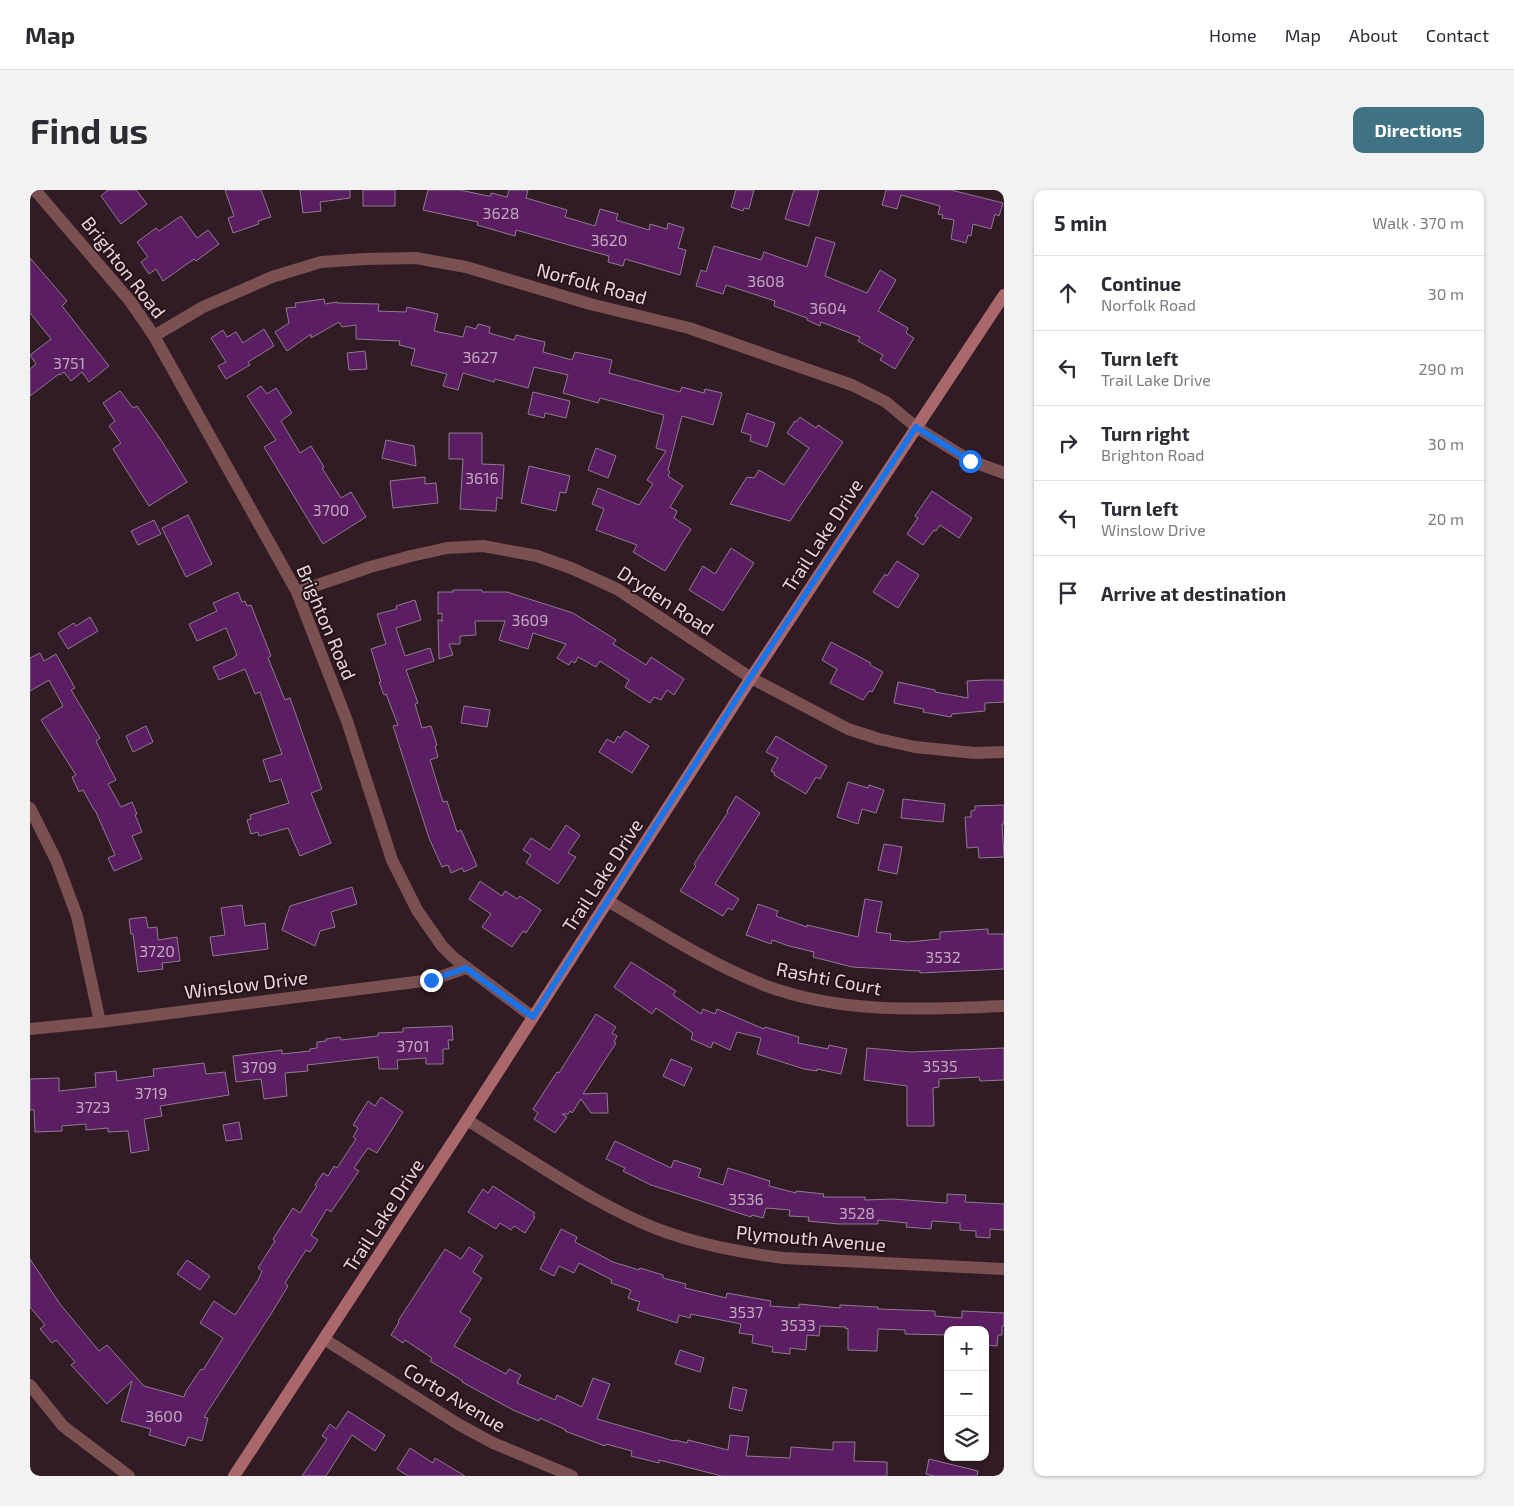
<!DOCTYPE html>
<html lang="en">
<head>
<meta charset="utf-8">
<style>
	body { margin:0; font-family:"Exo 2",sans-serif; background:#f2f2f3; color:#2b2b33 }
	.controls { position:absolute; right:15px; bottom:15px; display:grid; overflow:hidden; border-radius:10px; box-shadow:0 1px 4px #0004 }
	.controls button { width:45px; height:45px; display:grid; place-items:center; padding:0; border:0; border-bottom:1px solid #e1e1e2; background:#fff; color:#2b2b33; font:25px sans-serif }
	.stop { position:absolute; width:15px; height:15px; margin:-11px; border:4px solid #1a73e8; border-radius:50%; background:#fff }
	.stop.end { background:#1a73e8; border-color:#fff; box-shadow:0 1px 5px #0008 }
	.list { margin:0; padding:0; list-style:none }
	h2 { display:flex; justify-content:space-between; align-items:center; height:65px; margin:0; padding:0 20px; font-size:21px }
	h2 small { font-size:16px; font-weight:400; color:#7c7c81 }
	.list li { display:grid; grid-template-columns:32px 1fr auto; gap:15px; align-items:center; box-sizing:border-box; height:75px; padding:0 20px; border-top:1px solid #e1e1e2 }
	.list b { display:block; font-size:19px; white-space:nowrap }
	.list p { margin:0; font-size:16px; white-space:nowrap; color:#7c7c81 }
	.list em { font-size:16px; font-style:normal; color:#7c7c81 }
	.icon { flex:none; width:28px; height:28px; fill:none; stroke:currentColor; stroke-width:2; stroke-linecap:round; stroke-linejoin:round }
	.map { position:relative; flex:none; width:974px; height:1286px; overflow:hidden; border-radius:10px }
	header { display:flex; align-items:center; gap:30px; box-sizing:border-box; height:70px; padding:0 25px; background:#fff; border-bottom:1px solid #e1e1e2 }
	header strong { font-size:24px }
	nav { display:flex; gap:28px; margin-inline-start:auto; font-size:18px }
	.intro { display:flex; align-items:center; justify-content:space-between; box-sizing:border-box; height:120px; padding:0 30px }
	h1 { margin:0; font-size:35px }
	.button { padding:12px 22px; border-radius:10px; background:#3f7282; color:#fff; font-size:18px; font-weight:700 }
	main { display:flex; gap:30px; padding:0 30px }
	aside { flex:1; background:#fff; border-radius:10px; box-shadow:0 1px 4px #0004 }
	.map>svg:first-child { display:block }
	.building { fill:#5b1e62; stroke:#8e7b8f }
	.lines { fill:none; stroke-linecap:round; stroke-linejoin:round }
	.street { stroke:#7a5051; stroke-width:12 }
	.secondary { stroke:#ab686a; stroke-width:12 }
	.route { stroke:#1a73e8; stroke-width:6 }
	.labels { text-anchor:middle; dominant-baseline:central; stroke-width:4; stroke-linejoin:round; paint-order:stroke }
	.number-label { font-size:16px; fill:#c2a8be }
	.street-label { font-size:19px; fill:#e5d6dc; stroke:#27121c }
</style>
</head>
<body>
<header>
<strong>Map</strong>
<nav><a>Home</a><a>Map</a><a>About</a><a>Contact</a></nav>
</header>
<div class="intro"><h1>Find us</h1><a class="button">Directions</a></div>
<main>
<div class="map">
<svg width="974" height="1286" viewBox="0 0 974 1286">
	<rect width="100%" height="100%" fill="#311b25"/>
	<g class="building">
		<polygon points="78,0 106,0 117,14 91,34 71,6"/>
		<polygon points="195,0 231,0 241,27 228,31 229,34 203,43 198,28 204,26"/>
		<polygon points="270,0 320,0 320,8 290,12 291,21 273,23"/>
		<rect x="333" y="0" width="32" height="16"/>
		<polygon points="398,0 430,0 458,6 461,6 461,3 477,7 479,0 498,0 496,8 537,20 535,27 565,36 570,19 588,24 586,30 619,40 620,34 637,39 638,33 654,38 648,58 656,60 650,85 595,69 593,76 578,72 579,66 539,55 486,40 485,46 447,35 448,32 393,20"/>
		<polygon points="706,0 724,0 719,19 714,18 713,21 701,17"/>
		<polygon points="764,0 789,0 779,36 755,29"/>
		<polygon points="856,0 921,0 973,13 969,26 965,24 961,39 943,34 941,46 938,45 936,53 921,49 924,30 912,28 913,25 908,24 910,16 871,5 867,19 852,15"/>
		<polygon points="151,26 167,48 178,40 189,54 166,71 164,69 133,91 126,79 119,84 111,72 118,67 107,52 126,38 129,41"/>
		<polygon points="786,47 805,53 795,86 837,103 850,80 866,90 848,121 878,138 876,143 884,148 865,179 850,170 853,165 828,151 830,147 791,132 790,136 777,130 777,128 744,116 745,111 696,95 693,104 666,96 671,80 676,82 684,56 731,70 734,62 777,77"/>
		<polygon points="0,68 37,111 32,116 79,176 59,192 52,182 41,191 34,182 30,185 29,184 0,206 0,179 6,174 0,165 21,149 0,123"/>
		<polygon points="294,109 295,114 307,112 307,113 349,114 348,121 376,122 377,117 408,124 404,141 433,147 436,136 446,139 448,134 460,137 459,143 484,150 486,145 515,152 513,162 542,170 545,162 582,170 579,183 650,202 652,197 674,203 675,199 692,203 683,235 652,226 638,280 640,282 638,286 653,296 640,317 647,321 644,328 661,339 635,381 603,362 607,355 566,340 574,319 562,314 568,298 609,315 623,294 617,290 636,261 626,258 634,225 570,208 568,213 533,203 538,185 504,177 498,198 465,189 464,192 433,183 428,200 413,196 417,184 381,175 385,159 369,155 370,151 326,149 326,135 312,137 309,132 281,148 281,144 257,161 245,142 259,133 256,118 266,117 265,113"/>
		<polygon points="234,139 244,156 218,172 220,175 196,189 188,176 196,172 181,148 193,140 197,147 206,142 213,153"/>
		<polygon points="335,161 337,179 319,180 317,163"/>
		<polygon points="231,196 237,204 246,198 262,223 251,231 270,263 281,256 294,277 292,278 311,308 321,302 336,327 293,354 234,257 246,250 217,206"/>
		<polygon points="90,201 103,218 107,216 133,253 157,292 119,316 83,259 91,253 79,236 85,231 73,213"/>
		<polygon points="503,202 540,211 536,228 515,223 514,228 498,224"/>
		<polygon points="717,223 745,233 737,257 720,251 721,245 711,242"/>
		<polygon points="770,227 786,238 788,235 813,252 760,331 700,314 717,287 724,288 729,280 754,295 779,258 757,243 765,231 766,232"/>
		<polygon points="419,243 452,243 452,274 474,275 472,309 467,307 466,321 430,319 433,269 419,269"/>
		<polygon points="356,250 384,256 386,276 352,268"/>
		<polygon points="566,258 586,266 578,288 558,280"/>
		<polygon points="499,276 540,286 536,303 530,302 526,321 491,313"/>
		<polygon points="395,287 395,294 406,293 408,313 363,318 360,291"/>
		<polygon points="902,301 942,328 929,348 910,335 906,341 904,340 893,355 877,344 888,328 885,326"/>
		<polygon points="158,325 182,374 156,387 132,338"/>
		<polygon points="124,330 131,344 108,355 101,341"/>
		<polygon points="701,358 724,373 693,421 659,400 673,376 685,384"/>
		<polygon points="867,371 889,385 868,418 843,402 855,384 857,386"/>
		<polygon points="423,400 452,400 452,402 477,402 543,423 586,450 583,454 616,475 621,467 654,489 644,505 637,500 631,510 624,507 620,513 595,497 599,490 570,471 566,477 548,467 545,473 541,471 539,475 527,468 536,454 503,443 498,459 469,450 475,431 445,431 446,445 430,446 430,454 419,454 423,465 409,469 408,430 411,430 412,432 412,423 408,424 408,402 423,402"/>
		<polygon points="208,402 212,412 215,411 217,416 221,415 226,428 241,466 238,468 255,510 260,508 292,599 281,603 301,653 270,666 258,638 229,646 228,642 221,644 217,630 221,629 220,625 259,613 251,589 240,592 233,570 252,564 230,502 225,504 215,479 189,490 183,477 204,468 204,467 207,465 196,438 167,451 159,434 187,421 183,413"/>
		<polygon points="385,410 391,430 366,438 375,466 400,458 404,471 376,480 388,513 385,514 392,538 401,536 407,555 405,556 408,567 400,570 413,612 417,611 427,642 431,640 447,676 434,682 432,678 421,683 418,675 412,677 399,648 363,536 368,535 356,504 354,505 349,492 351,492 341,459 356,454 347,424 367,419 366,416"/>
		<polygon points="60,427 68,441 38,459 28,443 44,433 46,436"/>
		<polygon points="801,452 841,473 840,475 853,482 842,502 839,501 833,510 800,493 807,479 792,470"/>
		<polygon points="10,463 14,471 26,464 45,498 41,500 70,548 66,551 86,590 78,594 91,617 102,612 107,624 105,625 112,642 102,646 112,669 84,681 78,668 85,665 65,620 64,620 53,600 49,602 42,587 46,585 11,530 33,516 19,490 0,501 0,468"/>
		<polygon points="955,490 974,490 974,512 955,513 955,521 922,524 921,527 893,522 894,519 864,513 868,492 905,500 905,502 938,508 937,491"/>
		<polygon points="434,516 460,520 457,537 431,533"/>
		<polygon points="116,536 123,552 103,562 96,546"/>
		<polygon points="595,541 619,556 602,583 569,562 577,549 584,553 588,546 590,548"/>
		<polygon points="746,546 797,576 790,589 786,587 776,604 744,585 745,583 741,581 748,568 736,562"/>
		<polygon points="818,592 838,598 839,595 854,600 846,623 832,619 828,634 807,627"/>
		<polygon points="706,606 730,623 685,694 709,709 702,720 698,718 693,726 650,701 666,676 664,674 698,622 697,621"/>
		<polygon points="873,609 915,614 913,632 871,628"/>
		<polygon points="973,615 974,616 974,634 972,634 974,667 949,668 948,657 937,658 935,627 941,627 941,621 945,620 945,616"/>
		<polygon points="536,635 550,645 538,663 546,667 528,694 496,673 501,665 493,660 501,648 520,660"/>
		<polygon points="854,654 872,657 867,684 848,680"/>
		<polygon points="450,691 472,706 475,701 487,709 490,706 511,720 496,743 493,741 482,757 452,737 461,724 439,709"/>
		<polygon points="322,697 327,714 301,722 305,737 290,741 285,756 252,740 260,716"/>
		<polygon points="835,709 852,712 846,742 861,744 860,750 878,752 910,749 910,742 958,739 958,744 974,744 974,779 890,783 890,781 822,777 783,767 784,762 759,756 742,750 741,754 716,745 728,714 748,721 746,726 777,737 777,735 828,747"/>
		<polygon points="212,715 215,736 235,733 238,759 183,766 180,747 195,745 191,718"/>
		<polygon points="116,727 118,738 127,737 128,750 147,747 150,771 132,773 133,779 108,782 103,744 101,744 99,729"/>
		<polygon points="601,772 646,801 643,805 671,824 673,819 685,824 687,819 734,839 735,837 769,847 768,853 798,859 799,855 817,859 811,884 787,879 787,881 774,879 727,864 731,848 707,842 700,860 683,852 681,858 661,849 663,843 626,818 622,824 584,797"/>
		<polygon points="566,824 586,837 582,843 587,846 584,852 586,853 553,904 577,903 578,923 561,923 551,909 542,923 540,921 538,924 532,924 537,927 525,943 504,929 508,923 503,919 527,882 529,883"/>
		<polygon points="422,836 423,850 418,850 419,859 413,859 413,874 396,874 396,868 367,870 368,879 349,879 348,867 277,875 278,881 255,883 257,906 234,909 231,889 206,892 203,866 252,860 252,864 280,861 280,859 287,858 287,852 296,851 296,849 310,847 311,850 348,846 348,843 373,842 373,838"/>
		<polygon points="837,858 881,862 974,858 974,890 950,891 949,887 909,889 909,897 903,898 904,936 877,936 877,896 834,890"/>
		<polygon points="641,869 662,878 654,896 633,886"/>
		<polygon points="174,873 176,884 195,882 199,905 130,916 132,926 114,929 119,960 101,963 98,941 78,942 78,938 56,940 56,934 32,936 32,941 5,942 4,920 0,920 0,889 29,888 29,901 66,897 65,883 86,881 87,891 124,886 123,879"/>
		<polygon points="351,907 373,922 347,963 338,958 324,978 329,981 301,1022 297,1019 281,1045 288,1050 280,1062 276,1060 255,1093 258,1096 241,1124 174,1227 178,1228 172,1251 158,1247 155,1256 119,1245 121,1239 91,1231 102,1191 77,1214 41,1175 45,1172 26,1150 22,1153 10,1139 15,1135 0,1117 0,1069 30,1114 69,1161 77,1155 114,1196 154,1207 156,1201 171,1179 173,1180 193,1148 170,1133 184,1111 205,1125 228,1090 232,1081 228,1078 245,1051 243,1049 263,1018 270,1023 287,996 285,995 293,983 298,986 304,976 307,978 326,949 323,947 328,938 323,935 338,911 345,916"/>
		<polygon points="209,932 212,949 196,951 193,935"/>
		<polygon points="585,951 641,978 644,970 671,979 668,987 693,995 698,978 740,991 739,996 766,1003 766,1001 794,1004 793,1007 835,1007 835,1010 863,1009 917,1013 917,1004 936,1005 935,1012 974,1014 974,1040 960,1039 960,1048 946,1047 946,1041 930,1040 930,1033 902,1031 901,1039 876,1037 877,1033 848,1030 848,1034 809,1034 778,1031 779,1027 759,1026 760,1020 736,1018 733,1028 722,1025 721,1027 621,995 593,981 595,978 576,969"/>
		<polygon points="463,996 505,1023 503,1026 505,1027 495,1043 484,1036 481,1040 470,1033 466,1039 438,1022 453,999 458,1003"/>
		<polygon points="531,1039 547,1047 545,1052 583,1072 609,1080 610,1078 633,1085 633,1088 656,1094 655,1098 696,1108 697,1103 741,1111 740,1116 769,1118 769,1114 810,1118 810,1115 848,1117 848,1119 905,1121 905,1126 932,1128 932,1121 974,1123 974,1136 972,1136 972,1145 968,1145 967,1156 955,1155 955,1140 918,1140 918,1145 875,1144 875,1140 848,1139 847,1161 818,1160 818,1139 815,1138 816,1137 790,1136 789,1146 777,1145 776,1160 760,1158 760,1164 742,1162 743,1157 722,1153 723,1145 709,1143 711,1134 661,1124 660,1128 649,1125 647,1133 607,1120 610,1112 598,1108 601,1100 581,1093 582,1090 549,1073 544,1083 529,1076 524,1086 510,1079"/>
		<polygon points="439,1057 453,1066 443,1082 452,1088 430,1122 441,1129 424,1156 476,1184 479,1179 491,1185 487,1193 525,1210 527,1205 552,1217 563,1188 580,1194 567,1229 644,1251 645,1250 657,1253 658,1250 698,1260 700,1245 719,1247 716,1266 760,1268 761,1257 803,1260 803,1252 825,1252 824,1271 857,1272 857,1286 692,1286 629,1270 629,1273 601,1266 602,1261 576,1254 575,1256 535,1241 536,1240 510,1228 509,1231 483,1220 432,1192 433,1191 400,1171 402,1168 375,1150 373,1153 361,1145 369,1132 368,1131 415,1059 431,1069"/>
		<polygon points="157,1070 180,1086 170,1100 147,1084"/>
		<polygon points="650,1160 674,1168 670,1182 645,1174"/>
		<polygon points="703,1197 717,1200 712,1221 699,1218"/>
		<polygon points="318,1221 355,1245 345,1261 322,1245 296,1286 272,1286 297,1249 292,1246 300,1234 306,1239"/>
		<polygon points="380,1258 403,1273 405,1268 435,1286 378,1286 367,1279"/>
		<polygon points="899,1269 948,1281 947,1286 904,1286 896,1284"/>
	</g>
	<g class="lines">
		<g class="street">
			<polyline points="5,0 100,111 124,146 267,402 317,531 362,670 387,720 412,756 424,768 503,827"/>
			<polyline points="124,146 173,117 242,87 291,72 335,69 386,68 436,77 560,114 659,138 822,195 856,212 886,237 941,271 974,283"/>
			<polyline points="267,402 340,377 381,366 417,358 453,356 507,366 541,378 587,399 721,488 818,539 849,549 885,557 945,563 974,562"/>
			<polyline points="0,618 26,670 47,726 70,832"/>
			<path d="M578 711C629 741 679 773 734 795 811 824 894 820 974 816"/>
			<polyline points="0,839 70,832 401,790 436,778"/>
			<path d="M437 930C495 966 552 1006 615 1034 659 1053 706 1062 754 1068L974 1079"/>
			<polyline points="294,1149 428,1234 463,1253 542,1286"/>
			<polyline points="0,1195 33,1236 99,1286"/>
		</g>
		<polyline class="secondary" points="204,1286 437,930 721,488 974,105"/>
	</g>
	<g class="lines">
		<polyline class="route" points="401,790 436,778 503,827 720,488 886,237 940,271"/>
	</g>
	<g class="labels">
		<g class="number-label">
			<text x="471" y="22">3628</text>
			<text x="579" y="49">3620</text>
			<text x="736" y="90">3608</text>
			<text x="798" y="117">3604</text>
			<text x="450" y="166">3627</text>
			<text x="39" y="172">3751</text>
			<text x="452" y="287">3616</text>
			<text x="301" y="319">3700</text>
			<text x="500" y="429">3609</text>
			<text x="127" y="760">3720</text>
			<text x="913" y="766">3532</text>
			<text x="383" y="855">3701</text>
			<text x="910" y="875">3535</text>
			<text x="229" y="876">3709</text>
			<text x="121" y="902">3719</text>
			<text x="63" y="916">3723</text>
			<text x="716" y="1008">3536</text>
			<text x="827" y="1022">3528</text>
			<text x="716" y="1121">3537</text>
			<text x="768" y="1134">3533</text>
			<text x="134" y="1225">3600</text>
		</g>
		<g class="street-label">
			<text transform="translate(94 77) rotate(52)">Brighton Road</text>
			<text transform="translate(562 93) rotate(15)">Norfolk Road</text>
			<text transform="translate(792 345) rotate(-57)">Trail Lake Drive</text>
			<text transform="translate(636 410) rotate(33)">Dryden Road</text>
			<text transform="translate(297 432) rotate(67)">Brighton Road</text>
			<text transform="translate(572 685) rotate(-57)">Trail Lake Drive</text>
			<text transform="translate(799 788) rotate(11)">Rashti Court</text>
			<text transform="translate(216 794) rotate(-7)">Winslow Drive</text>
			<text transform="translate(353 1025) rotate(-57)">Trail Lake Drive</text>
			<text transform="translate(781 1048) rotate(5)">Plymouth Avenue</text>
			<text transform="translate(425 1207) rotate(31)">Corto Avenue</text>
		</g>
	</g>
</svg>
<div class="controls">
<button>+</button>
<button>−</button>
<button><svg class="icon" aria-label="layers" viewBox="0 0 24 24"><path d="M12 4l9 5-9 5-9-5zM3 14l9 5 9-5"/></svg></button>
</div>
<div class="stop" style="left:940px;top:271px"></div>
<div class="stop end" style="left:401px;top:790px"></div>
</div>
<aside>
<h2>5 min<small>Walk · 370 m</small></h2>
<ul class="list">
<li><svg class="icon" aria-label="ahead" viewBox="0 0 24 24"><path d="M12 20V5M6 11l6-6 6 6"/></svg><div><b>Continue</b><p>Norfolk Road</p></div><em>30 m</em></li>
<li><svg class="icon" aria-label="left" viewBox="0 0 24 24"><path d="M17 20v-9H6M10 6l-5 5 5 5"/></svg><div><b>Turn left</b><p>Trail Lake Drive</p></div><em>290 m</em></li>
<li><svg class="icon" aria-label="right" viewBox="0 0 24 24"><path d="M7 20v-9h11M14 6l5 5-5 5"/></svg><div><b>Turn right</b><p>Brighton Road</p></div><em>30 m</em></li>
<li><svg class="icon" aria-label="left" viewBox="0 0 24 24"><path d="M17 20v-9H6M10 6l-5 5 5 5"/></svg><div><b>Turn left</b><p>Winslow Drive</p></div><em>20 m</em></li>
<li><svg class="icon" aria-label="arrive" viewBox="0 0 24 24"><path d="M6 21V4h12l-3 4 3 4H6"/></svg><div><b>Arrive at destination</b></div></li>
</ul>
</aside>
</main>
</body>
</html>
